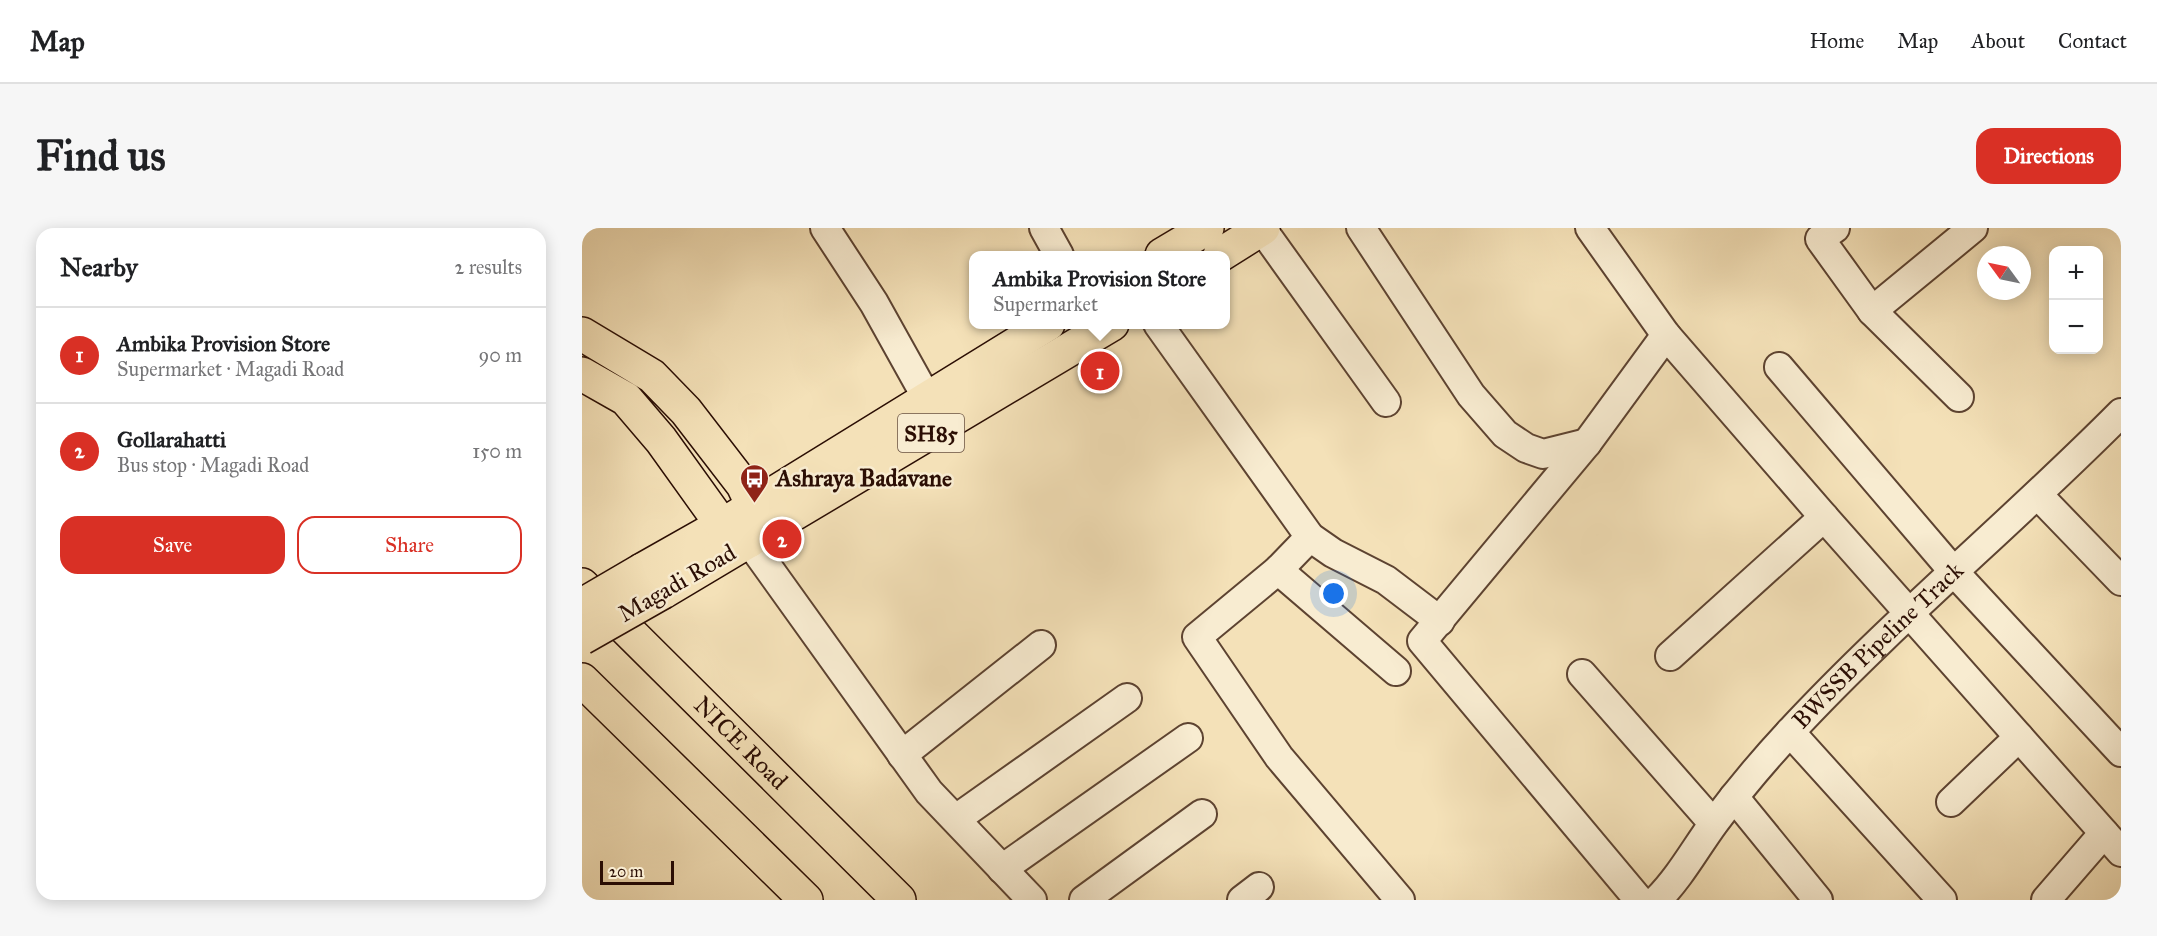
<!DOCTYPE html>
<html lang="en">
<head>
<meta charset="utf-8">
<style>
	body { margin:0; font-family:"IM FELL Great Primer",serif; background:#f6f6f6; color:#202124 }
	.controls { position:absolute; right:18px; top:18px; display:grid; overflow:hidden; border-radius:12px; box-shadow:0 3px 15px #0003 }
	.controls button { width:54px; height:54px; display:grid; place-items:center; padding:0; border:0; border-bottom:2px solid #e0e0e0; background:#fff; color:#202124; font:30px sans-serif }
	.compass { position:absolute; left:1395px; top:18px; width:54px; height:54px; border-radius:50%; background:#fff; box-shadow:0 3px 15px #0003; rotate:303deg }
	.scale { position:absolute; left:18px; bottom:15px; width:74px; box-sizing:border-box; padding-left:6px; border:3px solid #2b0e04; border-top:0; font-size:16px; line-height:21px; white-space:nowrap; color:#2b0e04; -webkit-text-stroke:4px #f8ecd1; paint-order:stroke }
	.you { position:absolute; left:752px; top:366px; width:21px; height:21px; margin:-15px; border:4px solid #fff; border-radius:50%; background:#1a73e8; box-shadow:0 0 0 9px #1a73e833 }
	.badge { display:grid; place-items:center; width:39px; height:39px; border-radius:50%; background:#d93025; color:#fff; font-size:20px; font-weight:700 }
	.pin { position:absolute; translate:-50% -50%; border:3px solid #fff; box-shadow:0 2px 6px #0006 }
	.popup { position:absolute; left:387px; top:23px; width:261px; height:78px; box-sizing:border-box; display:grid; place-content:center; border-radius:12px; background:#fff; filter:drop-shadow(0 2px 4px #0005); font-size:20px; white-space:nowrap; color:#757577 }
	.popup b { font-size:22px; color:#202124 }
	.popup::after { content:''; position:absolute; left:50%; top:100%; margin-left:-12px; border:12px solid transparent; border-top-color:#fff }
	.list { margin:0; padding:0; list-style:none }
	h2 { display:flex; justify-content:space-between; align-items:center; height:78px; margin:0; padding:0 24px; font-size:26px }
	h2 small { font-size:20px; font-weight:400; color:#757577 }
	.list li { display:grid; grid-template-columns:39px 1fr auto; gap:18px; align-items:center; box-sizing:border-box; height:96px; padding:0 24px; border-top:2px solid #e0e0e0 }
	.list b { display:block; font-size:22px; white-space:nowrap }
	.list p { margin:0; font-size:20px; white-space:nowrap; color:#757577 }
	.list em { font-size:20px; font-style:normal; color:#757577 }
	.actions { display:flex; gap:12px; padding:18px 24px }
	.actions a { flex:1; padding:14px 0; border:2px solid #d93025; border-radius:18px; text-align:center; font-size:21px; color:#d93025 }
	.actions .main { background:#d93025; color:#fff }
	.map { position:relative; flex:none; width:1539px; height:672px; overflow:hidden; border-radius:18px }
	header { display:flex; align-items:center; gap:36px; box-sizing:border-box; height:84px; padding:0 30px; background:#fff; border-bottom:2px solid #e0e0e0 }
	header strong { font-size:28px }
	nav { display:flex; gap:33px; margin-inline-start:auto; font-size:21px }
	.intro { display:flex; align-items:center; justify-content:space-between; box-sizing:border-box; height:144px; padding:0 36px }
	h1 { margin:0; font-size:42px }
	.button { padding:15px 27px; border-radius:18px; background:#d93025; color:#fff; font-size:21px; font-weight:700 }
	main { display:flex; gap:36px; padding:0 36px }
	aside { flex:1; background:#fff; border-radius:18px; box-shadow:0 3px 15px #0003 }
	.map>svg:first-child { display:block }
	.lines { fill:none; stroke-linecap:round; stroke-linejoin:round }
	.minor-casing { stroke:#5d4331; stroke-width:32 }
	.major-casing { stroke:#2b0e04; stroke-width:36 }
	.highway-casing { stroke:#2b0e04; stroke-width:36 }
	.minor { stroke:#f8ecd1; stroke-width:28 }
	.major { stroke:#f4e1b8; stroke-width:33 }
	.highway { stroke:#f4e1b8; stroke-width:33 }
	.major-bridge-casing { stroke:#2b0e04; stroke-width:36; stroke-linecap:butt }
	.major-bridge { stroke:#f4e1b8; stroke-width:33 }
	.labels { text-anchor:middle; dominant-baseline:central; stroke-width:5; stroke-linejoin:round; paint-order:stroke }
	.shield { fill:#f8ecd1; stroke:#685142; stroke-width:1.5 }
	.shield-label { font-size:22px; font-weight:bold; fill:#2b0e04 }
	.poi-label { font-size:24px; font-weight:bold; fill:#2b0e04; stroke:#f8ecd1; text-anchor:start }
	.street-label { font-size:24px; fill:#2b0e04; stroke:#f8ecd1 }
</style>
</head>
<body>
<header>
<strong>Map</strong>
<nav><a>Home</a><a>Map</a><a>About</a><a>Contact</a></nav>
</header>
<div class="intro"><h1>Find us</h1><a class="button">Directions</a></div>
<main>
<aside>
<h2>Nearby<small>2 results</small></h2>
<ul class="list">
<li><span class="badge">1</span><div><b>Ambika Provision Store</b><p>Supermarket · Magadi Road</p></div><em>90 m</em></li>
<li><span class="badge">2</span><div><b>Gollarahatti</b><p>Bus stop · Magadi Road</p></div><em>150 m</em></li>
</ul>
<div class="actions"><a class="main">Save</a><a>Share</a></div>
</aside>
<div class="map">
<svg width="1539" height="672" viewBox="0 0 1539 672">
	<rect width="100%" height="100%" fill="#f4e1b8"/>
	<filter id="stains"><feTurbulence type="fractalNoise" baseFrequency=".00333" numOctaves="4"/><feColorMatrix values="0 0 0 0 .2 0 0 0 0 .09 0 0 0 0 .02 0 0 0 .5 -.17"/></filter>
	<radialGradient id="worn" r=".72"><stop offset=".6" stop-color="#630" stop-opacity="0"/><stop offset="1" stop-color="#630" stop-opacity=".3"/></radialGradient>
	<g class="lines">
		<defs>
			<g id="minor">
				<polyline points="243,0 292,75 346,172"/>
				<polyline points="462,0 477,27"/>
				<polyline points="779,0 889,167 923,206 944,220 961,226 1005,215"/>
				<polyline points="1008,0 1084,107 1242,289 1539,624"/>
				<polyline points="1253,0 1238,11 1290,83 1377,169"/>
				<polyline points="680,1 804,174"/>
				<polyline points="1290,83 1391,0"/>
				<polyline points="576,96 728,309 751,325 804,352 858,393"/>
				<polyline points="1197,139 1372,344 1539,524"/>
				<polyline points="1456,267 1539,353"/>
				<polyline points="728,309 696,342 615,409 697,529 818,672"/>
				<polyline points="167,313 347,564 450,672"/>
				<polyline points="696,342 814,443"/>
				<polyline points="1088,428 1242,289"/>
				<polyline points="1000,446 1131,595"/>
				<polyline points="1208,504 1360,672"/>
				<polyline points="320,527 459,417"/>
				<polyline points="1152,569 1236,672"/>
				<polyline points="1369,574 1437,509"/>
				<polyline points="374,591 545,470"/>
				<polyline points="420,641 606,510"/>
				<polyline points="502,672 620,586"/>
				<polyline points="660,672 677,659"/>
				<polyline points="1057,672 840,413 1005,215 1084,107"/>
				<path id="s1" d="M1075 672C1098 649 1113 621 1132 595 1155 564 1181 533 1208 504 1312 392 1431 294 1539 185"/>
				<polyline points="1464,672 1522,605"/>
			</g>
			<g id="major">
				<polyline points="580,27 625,0"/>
				<polyline points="638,27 681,0"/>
				<polyline points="60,342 152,290 466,96"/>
				<polyline points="81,364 530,96"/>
			</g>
			<g id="highway">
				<polyline points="0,106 70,148 104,183 161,257 171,278 167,313 140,297 79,212 44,171 0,146"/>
				<path id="s2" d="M0 357 317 672"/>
				<polyline points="0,452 224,672"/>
			</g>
		</defs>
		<use href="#minor" class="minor-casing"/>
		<use href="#major" class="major-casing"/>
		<use href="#highway" class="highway-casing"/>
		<use href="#minor" class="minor"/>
		<use href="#major" class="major"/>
		<use href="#highway" class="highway"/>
		<defs>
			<g id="major-bridge">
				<polyline points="0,377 60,342"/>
				<polyline points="0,410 81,364"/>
			</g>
		</defs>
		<use href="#major-bridge" class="major-bridge-casing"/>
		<use href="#major-bridge" class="major-bridge"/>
	</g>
	<defs>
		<symbol id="bus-pin" viewBox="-11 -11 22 30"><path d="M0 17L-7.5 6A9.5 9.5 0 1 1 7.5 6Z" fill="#8f2418" stroke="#f8ecd1"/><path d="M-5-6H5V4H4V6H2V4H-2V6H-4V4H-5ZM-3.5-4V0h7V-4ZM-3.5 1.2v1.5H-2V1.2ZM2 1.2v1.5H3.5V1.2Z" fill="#fff"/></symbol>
	</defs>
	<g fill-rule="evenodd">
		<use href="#bus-pin" x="156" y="234" width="33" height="45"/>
	</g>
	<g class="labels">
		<rect class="shield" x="316" y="186" width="66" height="38" rx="4.5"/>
		<g class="shield-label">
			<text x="349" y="205">SH85</text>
		</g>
		<g class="poi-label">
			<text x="194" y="250">Ashraya Badavane</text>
		</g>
		<g class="street-label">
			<text transform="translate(95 355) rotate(-30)">Magadi Road</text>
			<text stroke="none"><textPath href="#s1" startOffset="338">BWSSB Pipeline Track</textPath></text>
			<text stroke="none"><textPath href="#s2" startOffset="224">NICE Road</textPath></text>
		</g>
	</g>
	<rect width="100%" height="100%" filter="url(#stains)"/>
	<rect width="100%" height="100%" fill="url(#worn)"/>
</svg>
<div class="controls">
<button>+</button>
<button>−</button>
</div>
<svg class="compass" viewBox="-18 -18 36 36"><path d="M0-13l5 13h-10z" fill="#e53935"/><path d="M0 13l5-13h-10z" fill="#757577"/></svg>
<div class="scale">20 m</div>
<div class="you"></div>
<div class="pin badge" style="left:518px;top:143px">1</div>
<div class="popup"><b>Ambika Provision Store</b>Supermarket</div>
<div class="pin badge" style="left:200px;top:311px">2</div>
</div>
</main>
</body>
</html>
